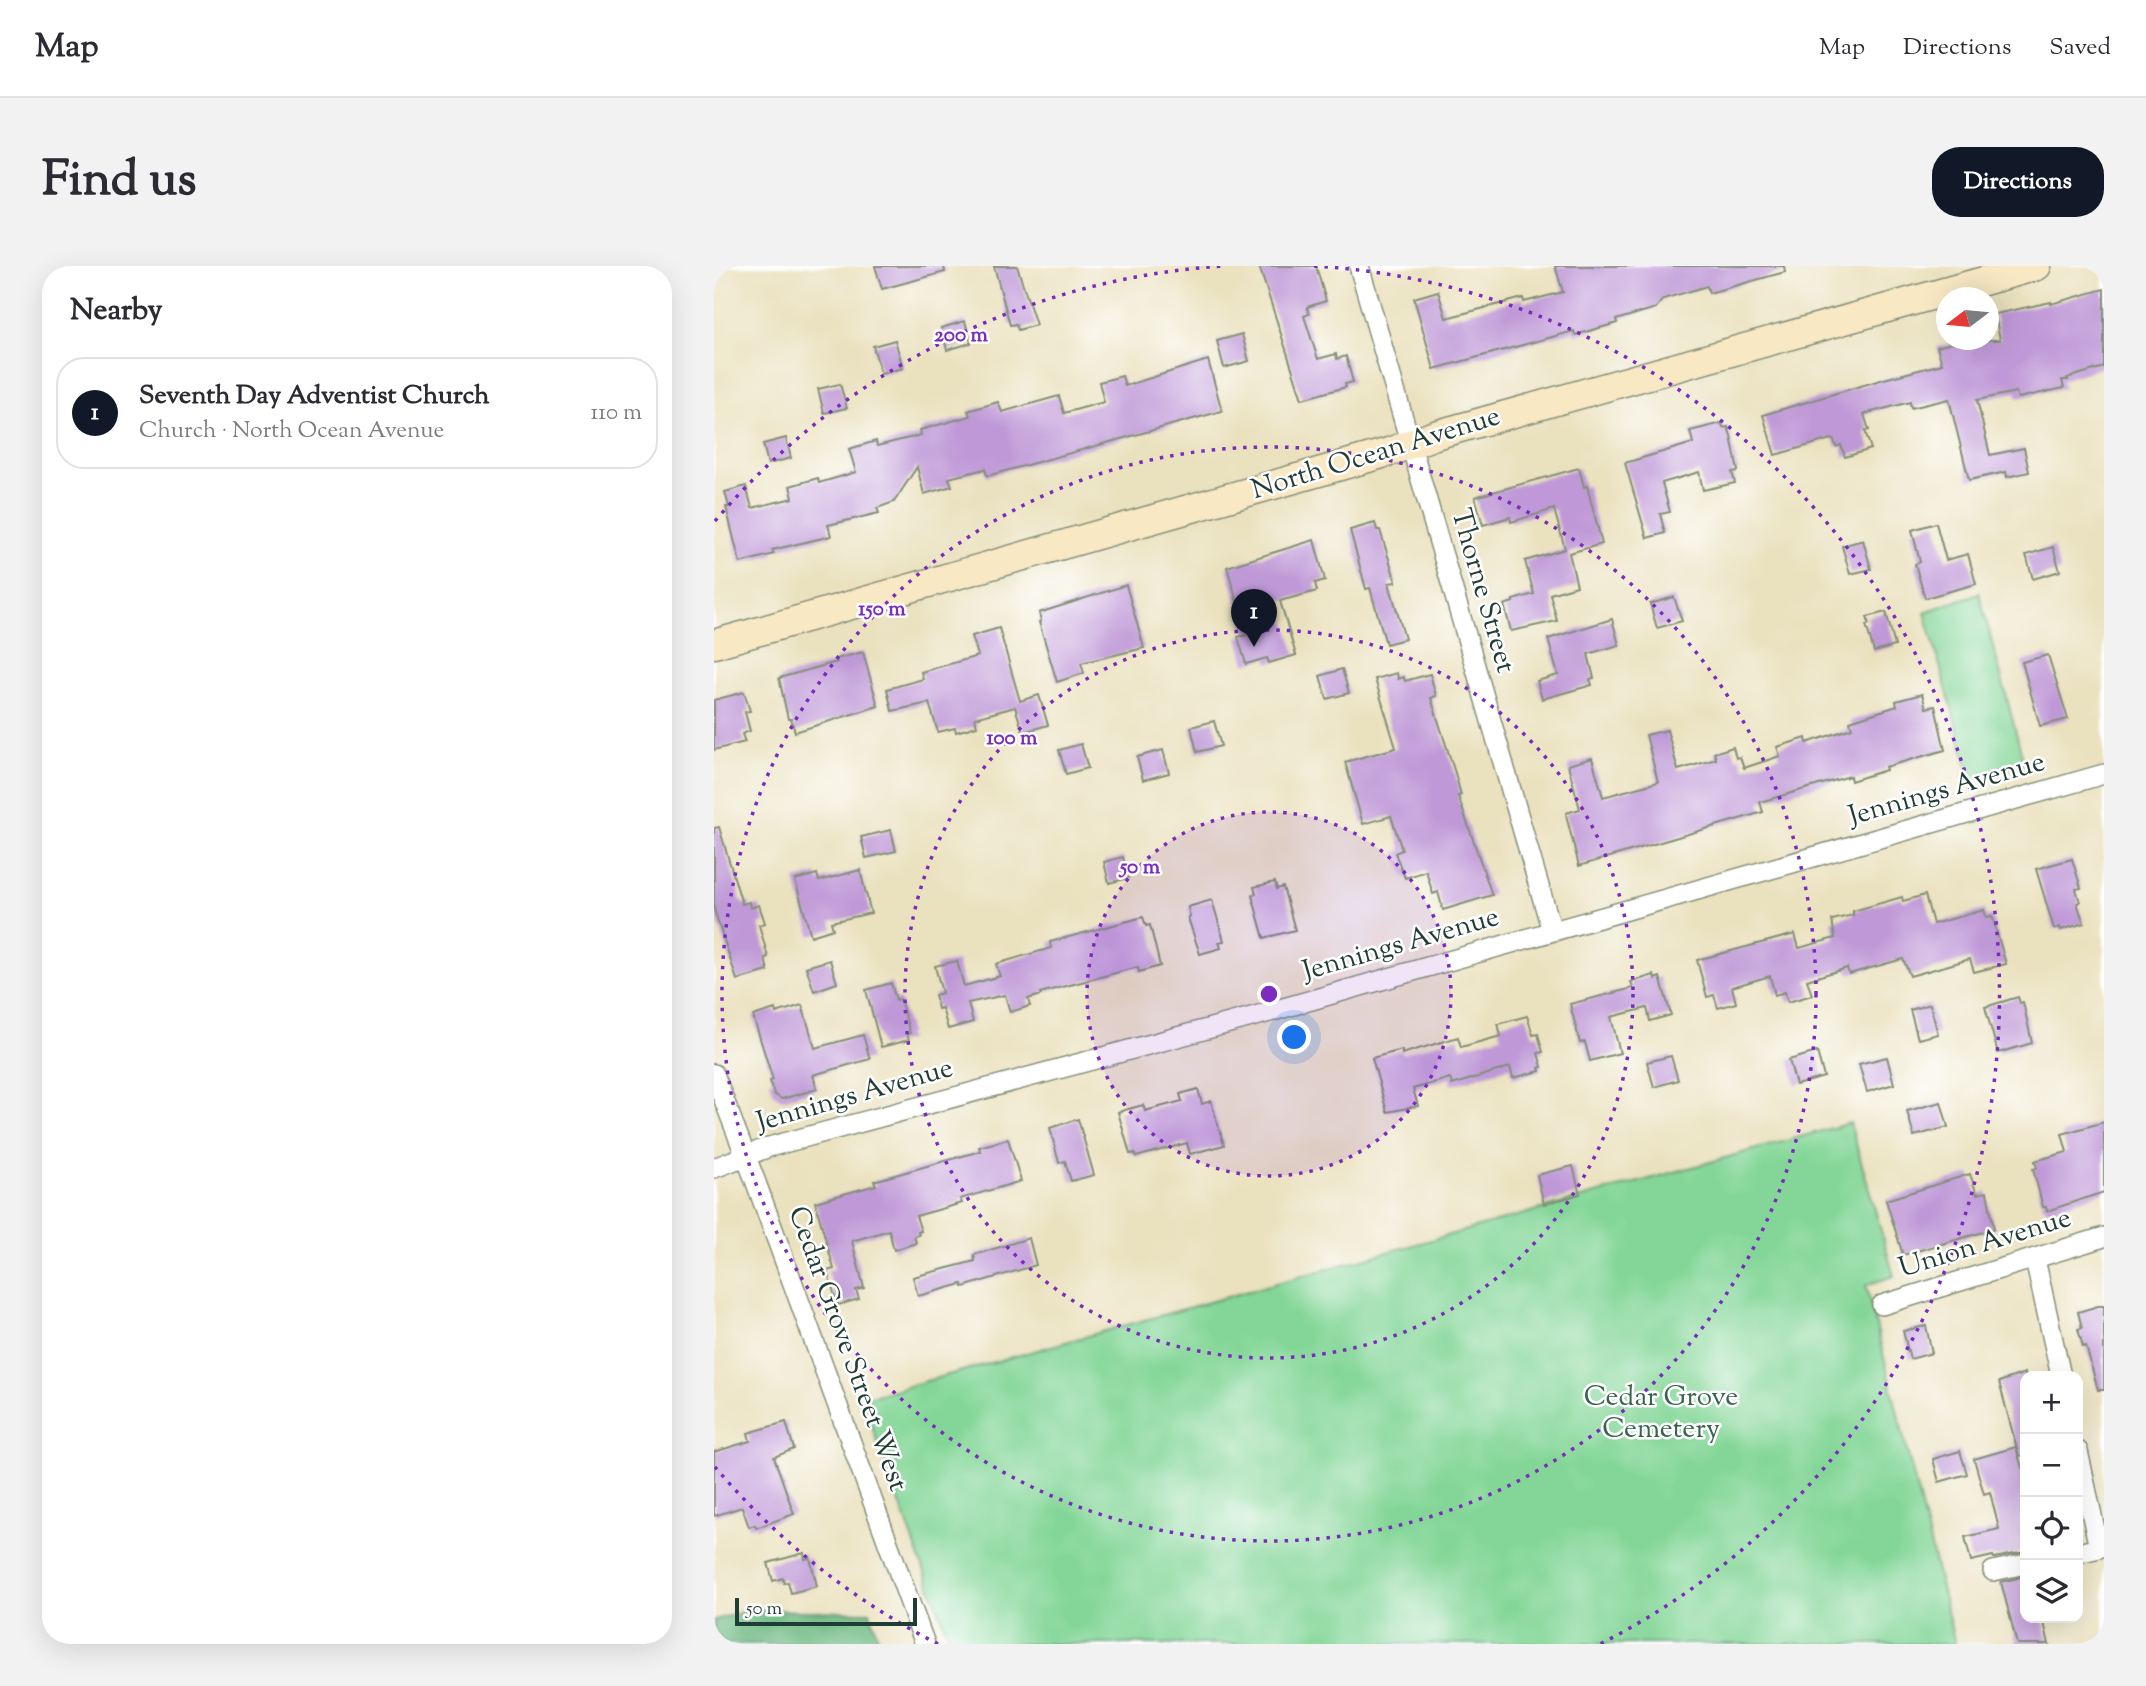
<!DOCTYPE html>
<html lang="en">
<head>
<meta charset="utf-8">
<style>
	body { margin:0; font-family:"Sorts Mill Goudy",serif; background:#f2f2f3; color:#2b2b33 }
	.controls { position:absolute; right:21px; bottom:21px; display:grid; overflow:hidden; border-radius:14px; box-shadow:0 7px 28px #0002 }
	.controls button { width:63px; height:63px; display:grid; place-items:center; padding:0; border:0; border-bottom:2px solid #e1e1e2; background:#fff; color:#2b2b33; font:35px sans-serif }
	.compass { position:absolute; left:1222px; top:21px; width:63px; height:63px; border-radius:50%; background:#fff; box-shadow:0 7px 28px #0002; rotate:254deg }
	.scale { position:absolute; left:21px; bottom:18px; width:182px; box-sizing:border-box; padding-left:7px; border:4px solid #1f3d34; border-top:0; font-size:19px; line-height:24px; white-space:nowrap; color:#1f3d34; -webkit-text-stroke:5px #fff; paint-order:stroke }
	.you { position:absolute; left:581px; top:772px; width:24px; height:24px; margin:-18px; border:5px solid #fff; border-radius:50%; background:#1a73e8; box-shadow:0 0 0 10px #1a73e833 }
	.badge { display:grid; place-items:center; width:46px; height:46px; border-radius:50%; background:#111827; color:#fff; font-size:23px; font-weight:700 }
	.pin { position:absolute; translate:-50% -58px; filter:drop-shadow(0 2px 4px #0008) }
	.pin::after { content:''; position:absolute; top:37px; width:24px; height:21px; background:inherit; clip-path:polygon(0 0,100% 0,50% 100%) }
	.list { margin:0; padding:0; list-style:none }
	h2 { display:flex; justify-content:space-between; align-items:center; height:91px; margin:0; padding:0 28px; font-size:30px }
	h2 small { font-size:23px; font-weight:400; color:#7c7c81 }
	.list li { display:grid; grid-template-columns:46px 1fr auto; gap:21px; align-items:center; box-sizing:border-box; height:112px; margin:0 14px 14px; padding:0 14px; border:2px solid #e1e1e2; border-radius:28px }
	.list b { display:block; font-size:26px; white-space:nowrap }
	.list p { margin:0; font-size:23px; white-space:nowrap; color:#7c7c81 }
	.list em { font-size:23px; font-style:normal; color:#7c7c81 }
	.icon { flex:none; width:38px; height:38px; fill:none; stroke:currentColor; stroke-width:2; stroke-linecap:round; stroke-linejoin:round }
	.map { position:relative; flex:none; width:1390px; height:1378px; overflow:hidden; border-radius:28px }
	header { display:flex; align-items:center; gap:42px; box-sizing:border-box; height:98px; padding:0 35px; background:#fff; border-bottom:2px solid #e1e1e2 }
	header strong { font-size:33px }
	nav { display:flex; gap:38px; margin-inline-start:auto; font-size:24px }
	.intro { display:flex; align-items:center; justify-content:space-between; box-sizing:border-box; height:168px; padding:0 42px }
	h1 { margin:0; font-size:49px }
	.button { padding:18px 32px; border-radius:28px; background:#111827; color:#fff; font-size:24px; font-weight:700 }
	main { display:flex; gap:42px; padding:0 42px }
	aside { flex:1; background:#fff; border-radius:28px; box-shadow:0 7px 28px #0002 }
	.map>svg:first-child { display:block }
	.green { fill:#83d697; stroke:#518a66; stroke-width:2 }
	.forest { fill:#6ab780; stroke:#447a5a; stroke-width:2 }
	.building { fill:#bf99d7 }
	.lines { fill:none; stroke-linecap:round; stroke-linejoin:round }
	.street-casing { stroke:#848f79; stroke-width:22 }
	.secondary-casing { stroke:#848f79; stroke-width:31 }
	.street { stroke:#fff; stroke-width:19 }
	.secondary { stroke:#f8e8c3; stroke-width:28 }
	.ring { fill:none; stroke:#7b2cbf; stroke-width:3.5; stroke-dasharray:3.5 7 }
	.labels { text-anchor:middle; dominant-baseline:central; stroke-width:5; stroke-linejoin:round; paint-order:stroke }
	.street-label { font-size:28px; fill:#1f3d34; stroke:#fff }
	.park-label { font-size:28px; fill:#38634d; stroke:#fff }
	.centre { fill:#7b2cbf; stroke:#fff; stroke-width:3.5 }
	.ring-label { font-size:21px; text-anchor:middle; font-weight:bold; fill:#7b2cbf; stroke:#fff; stroke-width:5; stroke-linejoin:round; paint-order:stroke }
</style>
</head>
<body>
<header>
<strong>Map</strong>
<nav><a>Map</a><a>Directions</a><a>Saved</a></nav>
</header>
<div class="intro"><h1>Find us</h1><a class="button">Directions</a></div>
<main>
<aside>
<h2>Nearby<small></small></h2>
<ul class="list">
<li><span class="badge">1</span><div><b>Seventh Day Adventist Church</b><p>Church · North Ocean Avenue</p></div><em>110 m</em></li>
</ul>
</aside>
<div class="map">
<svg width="1390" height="1378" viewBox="0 0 1390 1378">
	<rect width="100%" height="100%" fill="#fff"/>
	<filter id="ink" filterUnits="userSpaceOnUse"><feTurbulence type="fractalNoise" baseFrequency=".0143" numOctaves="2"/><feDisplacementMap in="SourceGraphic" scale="14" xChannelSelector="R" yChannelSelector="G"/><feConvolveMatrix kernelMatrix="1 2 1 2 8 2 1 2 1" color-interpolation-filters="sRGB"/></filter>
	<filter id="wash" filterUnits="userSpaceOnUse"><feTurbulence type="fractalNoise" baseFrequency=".00686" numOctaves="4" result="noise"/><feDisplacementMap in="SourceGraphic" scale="28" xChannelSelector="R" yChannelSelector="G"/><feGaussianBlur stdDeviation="1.57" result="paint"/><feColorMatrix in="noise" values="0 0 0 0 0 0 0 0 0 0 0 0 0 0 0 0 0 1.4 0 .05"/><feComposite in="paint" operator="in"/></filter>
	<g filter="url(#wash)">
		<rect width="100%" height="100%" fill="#eae1be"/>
		<g class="green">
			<polygon points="1265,327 1310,497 1257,512 1211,346"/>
			<polygon points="1136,857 1180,1010 1152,1019 1241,1378 237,1378 148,1133"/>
		</g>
		<polygon class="forest" points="36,1344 156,1346 166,1378 10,1378 0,1364 0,1354"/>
		<g id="blocks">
			<g class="building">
				<polygon points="161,0 230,0 231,6 168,23"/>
				<polygon points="280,0 303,0 322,59 304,64 302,58 296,59"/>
				<polygon points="545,0 602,0 612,35 593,41 595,48 590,50 604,93 622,88 623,93 632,90 639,116 631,118 632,121 588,133"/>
				<polygon points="841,0 1070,0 1071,6 995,27 993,20 949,33 942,42 902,54 903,57 861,69 860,65 720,103 700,32 724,25 732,52 809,32 810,36 849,26"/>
				<polygon points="1390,23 1390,101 1353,112 1354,114 1348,114 1350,122 1304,132 1302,126 1263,134 1276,189 1310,182 1315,206 1293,211 1292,206 1255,214 1235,133 1197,142 1196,136 1150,148 1155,164 1151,165 1157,183 1131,191 1127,179 1122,181 1120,174 1117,173 1061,189 1049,149 1170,113 1228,98 1223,81 1249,74 1286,74 1281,48 1337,36 1337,38"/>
				<polygon points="251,55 257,77 233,84 227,62"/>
				<polygon points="528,68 535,95 510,102 503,75"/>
				<polygon points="181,74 189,102 167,108 159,80"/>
				<polygon points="494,94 508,145 273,210 271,203 235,212 238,220 210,228 203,201 180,236 163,242 165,247 114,259 117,270 58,284 60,288 26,297 12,241 15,241 11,226 32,220 38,242 79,232 76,220 104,212 105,217 142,206 135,183 162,175 163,180 207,169 206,164 256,150 254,145 284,136 288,146 345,130 350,147 390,136 385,116 408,110 411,120"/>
				<polygon points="126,118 133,142 110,147 104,123"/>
				<polygon points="1008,157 1009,162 1014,161 1017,170 1024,205 1018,206 1021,217 989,224 985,206 948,217 956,246 946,248 951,267 933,272 911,197 979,177 976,165"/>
				<polygon points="72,172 77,192 54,198 49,178"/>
				<polygon points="865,202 870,221 873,220 888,278 855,287 863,320 836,328 843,355 797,365 790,339 799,336 799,334 820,328 811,295 851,283 840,243 797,256 796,251 769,259 761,231"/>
				<polygon points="661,257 663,264 666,264 682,316 675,317 691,373 672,378 656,322 652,323 636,264"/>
				<polygon points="1222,257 1232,294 1254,288 1262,318 1211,332 1201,298 1206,296 1198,264"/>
				<polygon points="600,274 611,314 601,317 603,325 566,335 582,389 555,397 553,392 532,398 524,371 533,369 513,301"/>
				<polygon points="1149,274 1157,303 1136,308 1128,280"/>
				<polygon points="1339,281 1346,305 1319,313 1312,289"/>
				<polygon points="412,319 430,382 367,397 370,407 343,416 325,356 327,355 325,347"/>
				<polygon points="960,331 968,355 943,362 936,338"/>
				<polygon points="1172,346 1181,380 1160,386 1152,359 1155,358 1153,351"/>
				<polygon points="898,353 905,379 874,388 880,412 876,413 878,419 828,433 823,415 844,409 834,373"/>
				<polygon points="285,362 306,435 325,429 334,459 309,466 301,441 261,452 263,460 242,466 241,462 224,466 215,437 178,445 173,423 209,413 207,406 264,390 258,370"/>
				<polygon points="149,386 164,440 81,466 77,453 74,453 65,412 123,396 122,393"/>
				<polygon points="1334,389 1354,453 1326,460 1308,396"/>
				<polygon points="628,403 635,427 613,433 606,410"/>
				<polygon points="683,407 684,413 690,411 691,415 716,408 722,430 717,432 741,507 747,529 744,530 778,629 729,644 724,626 719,628 712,605 691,612 681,587 688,584 677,550 649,558 631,496 682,482 661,413"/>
				<polygon points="30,426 36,445 31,446 36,465 28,468 31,476 0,484 0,434"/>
				<polygon points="1208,428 1212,442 1221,440 1231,484 1171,501 1172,504 1137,515 1136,510 1046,536 1049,546 865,600 853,553 852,547 866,543 854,499 878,492 889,531 944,516 932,469 953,464 964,504 1002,493 1000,487 1019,481 1022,492 1026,491 1030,502 1066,490 1063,481 1092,472 1093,477 1138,462 1136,455 1183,440 1182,435"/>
				<polygon points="500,455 507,480 483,486 477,461"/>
				<polygon points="367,478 374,502 352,508 345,484"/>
				<polygon points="449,484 455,507 429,514 423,491"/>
				<polygon points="5,561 28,638 35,636 36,642 45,639 51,657 45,659 54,691 51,692 54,705 23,714 0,643 0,562"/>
				<polygon points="177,564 182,585 152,592 147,571"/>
				<polygon points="409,591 414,612 395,617 390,596"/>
				<polygon points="1358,593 1367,622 1362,623 1366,636 1363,637 1370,657 1347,664 1346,661 1340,663 1322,603"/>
				<polygon points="146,604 157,647 117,656 119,663 97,670 81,614 103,608 105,615"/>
				<polygon points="561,616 563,623 569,621 581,664 550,672 538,629 542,628 540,621"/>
				<polygon points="1211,629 1219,658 1270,644 1272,651 1278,650 1292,698 1260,706 1256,693 1196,710 1189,693 1135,708 1133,702 1093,714 1098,729 1074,736 1071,726 1061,729 1056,710 1018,721 1022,737 1004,742 1000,729 993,731 983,694 1081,668 1085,682 1121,672 1118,654 1139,649 1139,645 1188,631 1189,635"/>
				<polygon points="498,634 510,675 505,676 507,682 486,688 474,652 476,651 474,641"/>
				<polygon points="429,651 432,660 436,659 446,700 425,706 424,701 326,727 327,729 314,733 316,740 296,746 291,729 254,737 259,756 234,763 228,742 224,743 221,729 228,727 221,700 243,695 250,720 286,710 282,698 337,682 336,676"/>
				<polygon points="116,694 123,717 100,725 92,701"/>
				<polygon points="940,709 941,713 946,711 957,749 936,755 933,742 897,751 906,787 876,795 871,776 866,777 856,738 919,722 917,716"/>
				<polygon points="177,717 182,734 186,733 196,767 193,768 195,774 167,781 152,724"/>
				<polygon points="1304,731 1306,737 1309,736 1318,777 1284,787 1271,741"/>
				<polygon points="1216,738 1224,768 1204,773 1196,744"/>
				<polygon points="88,739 101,782 149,769 156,793 99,809 103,823 68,833 60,828 56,815 59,814 39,750 61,743 62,747"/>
				<polygon points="813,750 819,769 824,768 829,786 824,787 828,801 825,802 826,805 799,812 796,801 738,819 736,812 699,823 704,840 673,846 658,792 688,784 688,788 744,771 747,781 787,770 784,758"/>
				<polygon points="1103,786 1110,811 1082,819 1075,794"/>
				<polygon points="957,790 964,814 940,821 933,796"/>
				<polygon points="1173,791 1180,818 1153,826 1145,798"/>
				<polygon points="484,823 488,838 497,835 510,879 476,888 473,877 422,891 421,887 416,888 404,846 429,839 431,845 468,835 466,828"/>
				<polygon points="1227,836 1234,861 1200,870 1193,845"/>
				<polygon points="364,853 380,909 357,915 351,895 345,897 336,862"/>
				<polygon points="1390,856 1390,926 1333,945 1332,941 1329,941 1319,903 1323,902 1321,895 1353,886 1348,868"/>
				<polygon points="294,873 307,915 246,933 248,937 202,950 207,965 204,966 205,969 200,970 202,977 180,984 175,964 138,975 150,1022 142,1024 145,1033 124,1039 113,1005 120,1003 101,936 162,919 160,915 266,885 265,881"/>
				<polygon points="859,900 866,928 830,938 823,909"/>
				<polygon points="1256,908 1263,928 1273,926 1280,963 1189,989 1172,934"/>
				<polygon points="315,972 322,999 249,1021 248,1018 204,1030 199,1011 261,995 260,989"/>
				<polygon points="1384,1040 1390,1040 1390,1124 1384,1124 1372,1080 1369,1081 1364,1063 1368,1062 1364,1046"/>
				<polygon points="1212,1060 1218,1087 1196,1093 1189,1065"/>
				<polygon points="1311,1107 1311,1189 1305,1190 1285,1116"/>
				<polygon points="72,1156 80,1183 60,1191 80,1248 42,1262 41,1259 35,1261 28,1241 0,1250 0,1186 36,1175 34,1167"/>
				<polygon points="1302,1181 1308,1202 1311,1202 1311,1286 1280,1292 1279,1290 1257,1295 1251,1271 1285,1263 1276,1226 1270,1228 1260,1193"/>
				<polygon points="1246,1185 1253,1208 1225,1216 1219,1193"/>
				<polygon points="90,1287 91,1293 96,1292 103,1320 77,1327 74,1316 70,1317 69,1312 59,1315 54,1297"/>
				<polygon points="1311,1310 1311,1352 1329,1352 1335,1378 1303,1378 1287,1316"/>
			</g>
		</g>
	</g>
	<g filter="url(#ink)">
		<use href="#blocks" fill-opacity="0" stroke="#848f79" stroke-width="2"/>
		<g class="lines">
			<defs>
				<g id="street">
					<polyline points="645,0 838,665"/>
					<polyline points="0,808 41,914 211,1378"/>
					<polyline points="0,902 55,881 545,749 1390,508"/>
					<polyline points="1321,993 1347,1110"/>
					<polyline points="1168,1039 1390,971"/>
					<polyline points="1364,1185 1385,1282 1364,1287"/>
					<polyline points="1279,1305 1311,1298"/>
				</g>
				<polyline id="secondary" points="0,378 675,186 721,169 1323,0"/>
			</defs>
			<use href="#street" class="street-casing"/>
			<use href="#secondary" class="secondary-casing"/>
			<use href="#street" class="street"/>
			<use href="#secondary" class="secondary"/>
		</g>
	</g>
	<circle cx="555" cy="728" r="182" fill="#7b2cbf" fill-opacity=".12"/>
	<g class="ring">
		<circle cx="555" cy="728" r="182"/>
		<circle cx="555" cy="728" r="364"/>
		<circle cx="555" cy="728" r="547"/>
		<path d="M224 1378A729 729 0 0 1 1 1201M1 255A729 729 0 0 1 510 0M600 0A729 729 0 0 1 886 1378"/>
	</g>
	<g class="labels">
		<g class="street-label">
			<text transform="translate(662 188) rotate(-17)">North Ocean Avenue</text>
			<text transform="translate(768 325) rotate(74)">Thorne Street</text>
			<text transform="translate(1233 524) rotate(-16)">Jennings Avenue</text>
			<text transform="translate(687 679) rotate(-16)">Jennings Avenue</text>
			<text transform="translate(141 830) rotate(-16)">Jennings Avenue</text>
			<text transform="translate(1271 978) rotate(-17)">Union Avenue</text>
			<text transform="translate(133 1083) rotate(70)">Cedar Grove Street West</text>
		</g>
		<g class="park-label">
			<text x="947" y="1132">Cedar Grove<tspan x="947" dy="32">Cemetery</tspan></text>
		</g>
	</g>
	<circle cx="555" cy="728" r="10" class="centre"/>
	<g class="ring-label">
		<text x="247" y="75">200 m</text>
		<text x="168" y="349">150 m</text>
		<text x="298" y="478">100 m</text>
		<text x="426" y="607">50 m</text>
	</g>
</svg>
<div class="controls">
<button>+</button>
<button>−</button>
<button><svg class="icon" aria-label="locate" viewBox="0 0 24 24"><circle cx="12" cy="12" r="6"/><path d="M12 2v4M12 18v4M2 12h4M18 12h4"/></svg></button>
<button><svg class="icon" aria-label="layers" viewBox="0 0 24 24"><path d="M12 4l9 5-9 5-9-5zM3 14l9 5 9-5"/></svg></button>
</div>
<svg class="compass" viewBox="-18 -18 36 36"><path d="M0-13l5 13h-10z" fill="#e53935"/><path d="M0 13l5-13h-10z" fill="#7c7c81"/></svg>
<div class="scale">50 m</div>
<div class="you"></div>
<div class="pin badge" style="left:540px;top:381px">1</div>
</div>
</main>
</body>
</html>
